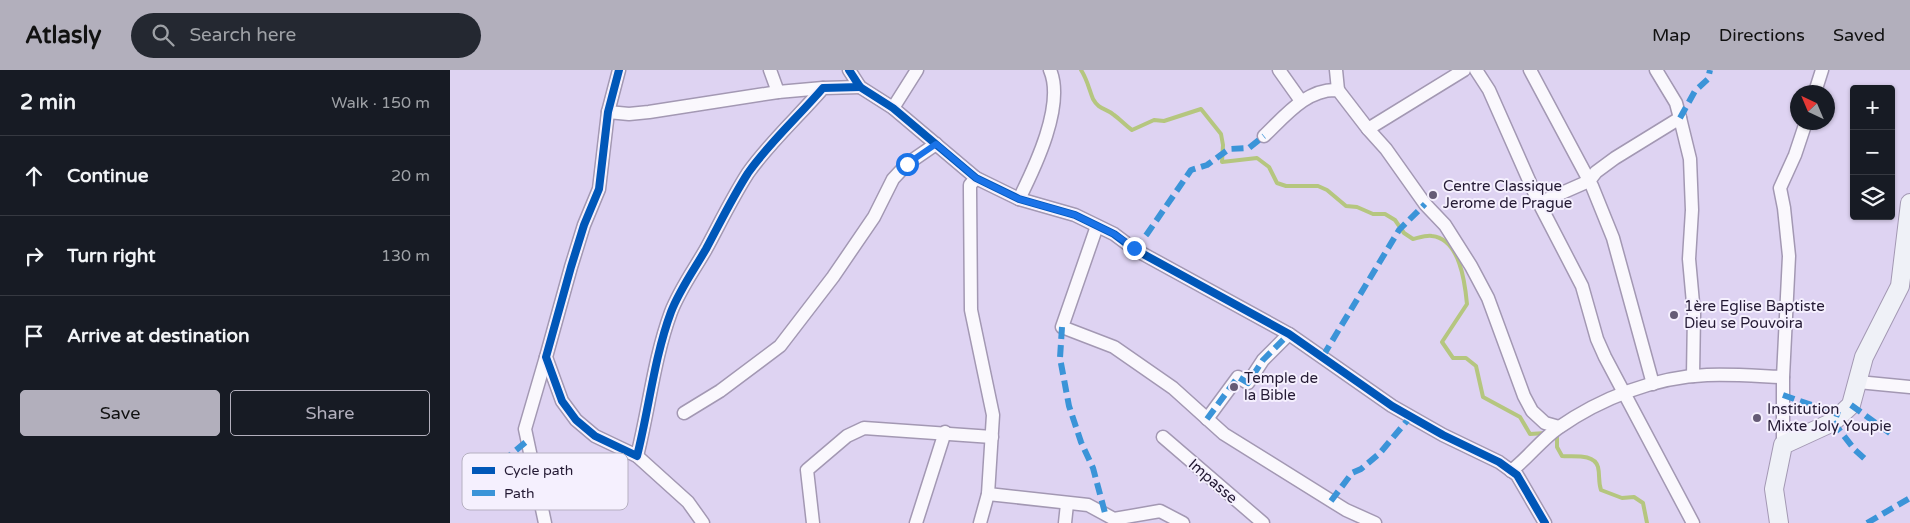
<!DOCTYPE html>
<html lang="en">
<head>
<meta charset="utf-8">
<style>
	body { margin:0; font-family:"Varela Round",sans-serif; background:#242831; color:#f1f3f6 }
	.controls { position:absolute; right:15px; top:15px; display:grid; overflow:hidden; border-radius:5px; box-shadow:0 1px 4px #0004 }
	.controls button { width:45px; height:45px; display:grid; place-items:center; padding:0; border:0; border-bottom:1px solid #363941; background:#171b24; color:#f1f3f6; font:25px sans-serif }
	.compass { position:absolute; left:1340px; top:15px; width:45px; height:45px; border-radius:50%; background:#171b24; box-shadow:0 1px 4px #0004; rotate:316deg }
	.stop { position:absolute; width:15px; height:15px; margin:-11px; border:4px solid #1a73e8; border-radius:50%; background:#fff }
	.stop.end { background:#1a73e8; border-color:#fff; box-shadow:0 1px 5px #0008 }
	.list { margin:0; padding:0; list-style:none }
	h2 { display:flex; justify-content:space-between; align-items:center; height:65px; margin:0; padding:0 20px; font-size:21px }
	h2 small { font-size:16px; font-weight:400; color:#9ea1a6 }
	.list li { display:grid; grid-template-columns:32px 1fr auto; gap:15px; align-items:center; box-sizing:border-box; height:80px; padding:0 20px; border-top:1px solid #363941 }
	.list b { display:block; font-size:19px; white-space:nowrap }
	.list em { font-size:16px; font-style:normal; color:#9ea1a6 }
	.actions { display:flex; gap:10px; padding:15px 20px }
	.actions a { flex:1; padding:11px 0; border:1px solid #b2afbc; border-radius:5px; text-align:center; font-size:18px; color:#b2afbc }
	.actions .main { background:#b2afbc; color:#111 }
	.icon { flex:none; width:28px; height:28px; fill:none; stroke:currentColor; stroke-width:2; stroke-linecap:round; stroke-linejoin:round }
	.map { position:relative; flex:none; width:1460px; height:453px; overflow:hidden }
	header { display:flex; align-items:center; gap:30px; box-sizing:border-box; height:70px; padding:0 25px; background:#b2afbc; color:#111 }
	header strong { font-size:24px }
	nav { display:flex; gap:28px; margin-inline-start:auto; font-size:18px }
	.search { width:350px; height:45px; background:#242831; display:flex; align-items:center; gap:12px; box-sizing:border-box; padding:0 18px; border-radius:28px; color:#9ea1a6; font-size:19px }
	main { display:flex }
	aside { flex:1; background:#171b24 }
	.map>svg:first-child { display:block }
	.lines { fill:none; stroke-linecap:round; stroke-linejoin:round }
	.stream { stroke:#b5c67f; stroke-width:4 }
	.street-casing { stroke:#a398b3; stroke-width:15 }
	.secondary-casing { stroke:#a398b3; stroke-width:20 }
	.street { stroke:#faf8fd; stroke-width:12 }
	.secondary { stroke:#eff1f7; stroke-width:18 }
	.quiet { stroke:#3b94d8; stroke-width:6; stroke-dasharray:12 6; stroke-linecap:butt }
	.cycleway-casing { stroke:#f5f0fe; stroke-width:11 }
	.cycleway { stroke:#0057b8; stroke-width:8 }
	.route { stroke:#1a73e8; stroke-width:6 }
	.poi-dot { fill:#655b76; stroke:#f5f0fe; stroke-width:2 }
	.labels { text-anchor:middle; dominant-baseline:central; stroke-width:4; stroke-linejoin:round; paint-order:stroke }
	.poi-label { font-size:15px; fill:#241a34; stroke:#f5f0fe; text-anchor:start }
	.street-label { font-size:15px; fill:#241a34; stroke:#f5f0fe }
	.key { fill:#f5f0fe; stroke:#b6b0c1; stroke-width:1 }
	.key-label { font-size:14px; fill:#241a34 }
</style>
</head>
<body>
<header>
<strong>Atlasly</strong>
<div class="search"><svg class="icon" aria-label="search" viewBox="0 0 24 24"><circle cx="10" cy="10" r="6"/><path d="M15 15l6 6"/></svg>Search here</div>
<nav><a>Map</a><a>Directions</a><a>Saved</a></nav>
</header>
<main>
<aside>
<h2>2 min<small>Walk · 150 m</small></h2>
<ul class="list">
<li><svg class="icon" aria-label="ahead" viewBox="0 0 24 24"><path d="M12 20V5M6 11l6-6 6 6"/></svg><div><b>Continue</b></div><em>20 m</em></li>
<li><svg class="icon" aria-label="right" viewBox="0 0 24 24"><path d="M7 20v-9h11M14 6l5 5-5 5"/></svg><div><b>Turn right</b></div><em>130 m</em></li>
<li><svg class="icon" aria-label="arrive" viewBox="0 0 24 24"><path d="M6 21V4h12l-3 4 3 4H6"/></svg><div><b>Arrive at destination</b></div></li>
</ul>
<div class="actions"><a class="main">Save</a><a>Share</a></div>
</aside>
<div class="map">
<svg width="1460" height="453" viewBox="0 0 1460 453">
	<rect width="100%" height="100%" fill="#ded3f2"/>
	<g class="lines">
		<g class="stream">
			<path d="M631 0C637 9 639 19 643 29 649 40 656 38 664 45 671 50 675 55 682 60L704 50 714 51 751 39 771 64 773 75 772 92 807 88 819 97 827 113 836 116H868L877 120 896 136 907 137 923 144H935L945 150 954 163 963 169C968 168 976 165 982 166 1010 169 1015 213 1017 234L992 272 1003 288H1016L1026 296 1033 327 1070 347 1080 364 1096 363"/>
			<path d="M1103 365 1107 367V377L1112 386C1123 387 1144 383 1148 397 1150 405 1148 411 1151 420L1172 428 1184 427 1193 433 1197 453"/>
		</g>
		<defs>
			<g id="street">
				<path d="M169 0 158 42 149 119 134 155 121 197 96 287 112 331 126 350 145 366 187 386C199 339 204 288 221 242 230 219 244 200 256 179 270 153 282 128 298 103 319 73 349 46 373 18L410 17"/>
				<polyline points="320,0 328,22"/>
				<polyline points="399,0 410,17 443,38 526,108 569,129 625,145 664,164 684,179 839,264 942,336 993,365 1049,392 1067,405 1095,453"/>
				<polyline points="829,0 851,31"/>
				<polyline points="886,0 888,20"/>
				<polyline points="1026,0 1039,20 1089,133 1132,216 1147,269 1155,287 1243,453"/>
				<polyline points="1080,0 1142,116 1163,168 1203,314"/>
				<polyline points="1206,0 1226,33 1230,48"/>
				<polyline points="1365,22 1372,0"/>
				<polyline points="443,38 467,0"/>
				<polyline points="158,42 179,44 199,42 328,22 373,18"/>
				<polyline points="918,59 936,79 975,134 995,155 1021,196 1038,228 1074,326 1082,341 1095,353 1109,357"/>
				<path d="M814 66C835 46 857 18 888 20L918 59 1014 0"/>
				<polyline points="526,108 520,115 520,120 521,240 543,345 538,424 530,453"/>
				<path d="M569 129C585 97 615 35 600 0"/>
				<polyline points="1089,133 1139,111 1146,102 1165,88 1230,48 1240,89 1242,140 1239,189 1244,244 1243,306"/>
				<polyline points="647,156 612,257 664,277 723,318 774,364 896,440 925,453"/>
				<polyline points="1408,312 1460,317"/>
				<polyline points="234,343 270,321 330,276 383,207 424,147 443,109 457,94 486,74"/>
				<polyline points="757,349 788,307 798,313 813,290 839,264"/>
				<polyline points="713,367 813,453"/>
				<polyline points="1333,375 1333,307 1339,186 1334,138 1330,118 1345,85 1356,52"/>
				<polyline points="187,386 238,432 253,453"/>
				<path d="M1061 401C1078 388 1091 370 1108 358 1151 328 1205 307 1257 305 1282 304 1308 306 1333 307"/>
				<polyline points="538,424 638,435 664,449 710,441 733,453"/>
				<polyline points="95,453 75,359 96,287"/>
				<polyline points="363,453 357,400 397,366 414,358 542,367"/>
				<polyline points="466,453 495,362"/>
				<polyline points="615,453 617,434"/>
			</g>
			<polyline id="secondary" points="1329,453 1324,419 1333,375 1383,352 1401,335 1414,287 1450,216 1460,133"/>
		</defs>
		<use href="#street" class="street-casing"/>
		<use href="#secondary" class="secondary-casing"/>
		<use href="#street" class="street"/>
		<use href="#secondary" class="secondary"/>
		<g class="quiet">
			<polyline points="1230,48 1245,21 1258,9 1260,0"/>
			<polyline points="684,179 697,164 741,100 757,95 779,79 799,78 814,66"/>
			<polyline points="612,257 610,288 619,336 631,372 643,398 655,443"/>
			<polyline points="873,286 949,160 975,134"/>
			<polyline points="1333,325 1390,345"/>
			<polyline points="1401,335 1441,364"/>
			<polyline points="757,349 788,307 798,313 813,290 839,264"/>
			<polyline points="1383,352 1405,380 1416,390"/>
			<polyline points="41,427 59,386 77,371"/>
			<polyline points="881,431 902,403 911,399 930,383 961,346"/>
			<polyline points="1417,453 1460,428"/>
		</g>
		<defs>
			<g id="cycleway">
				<path d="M169 0 158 42 149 119 134 155 121 197 96 287 112 331 126 350 145 366 187 386C199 339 204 288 221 242 230 219 244 200 256 179 270 153 282 128 298 103 319 73 349 46 373 18L410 17"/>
				<polyline points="399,0 410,17 443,38 526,108 569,129 625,145 664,164 684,179 839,264 942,336 993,365 1049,392 1067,405 1095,453"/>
			</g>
		</defs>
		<use href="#cycleway" class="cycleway-casing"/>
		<use href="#cycleway" class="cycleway"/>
	</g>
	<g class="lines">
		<polyline class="route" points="457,94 486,74 526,108 569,129 625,145 664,164 684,178"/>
	</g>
	<g class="poi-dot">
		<circle cx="983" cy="125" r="5"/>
		<circle cx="1224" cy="245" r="5"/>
		<circle cx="784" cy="317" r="5"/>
		<circle cx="1307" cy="348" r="5"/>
	</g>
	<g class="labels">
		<g class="poi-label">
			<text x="993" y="116">Centre Classique<tspan x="993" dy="17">Jerome de Prague</tspan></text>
			<text x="1234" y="236">1ère Eglise Baptiste<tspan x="1234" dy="17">Dieu se Pouvoira</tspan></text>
			<text x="794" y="308">Temple de<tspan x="794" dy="17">la Bible</tspan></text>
			<text x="1317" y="339">Institution<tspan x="1317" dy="17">Mixte Joly Youpie</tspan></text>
		</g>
		<g class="street-label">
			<text transform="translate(763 411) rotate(41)">Impasse</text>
		</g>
	</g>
	<rect x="12" y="383" width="166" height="57" rx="8" class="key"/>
	<rect x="22" y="397" width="23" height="7" fill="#0057b8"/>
	<rect x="22" y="420" width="23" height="6" fill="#3b94d8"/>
	<g class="key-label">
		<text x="54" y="405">Cycle path</text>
		<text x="54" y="428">Path</text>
	</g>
</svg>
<div class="controls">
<button>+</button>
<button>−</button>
<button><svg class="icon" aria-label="layers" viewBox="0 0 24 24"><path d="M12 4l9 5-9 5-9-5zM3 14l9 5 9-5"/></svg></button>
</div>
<svg class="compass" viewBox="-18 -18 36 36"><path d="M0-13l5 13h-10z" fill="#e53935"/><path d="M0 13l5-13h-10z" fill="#9ea1a6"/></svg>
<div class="stop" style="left:457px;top:94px"></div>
<div class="stop end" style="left:684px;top:178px"></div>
</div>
</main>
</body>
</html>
